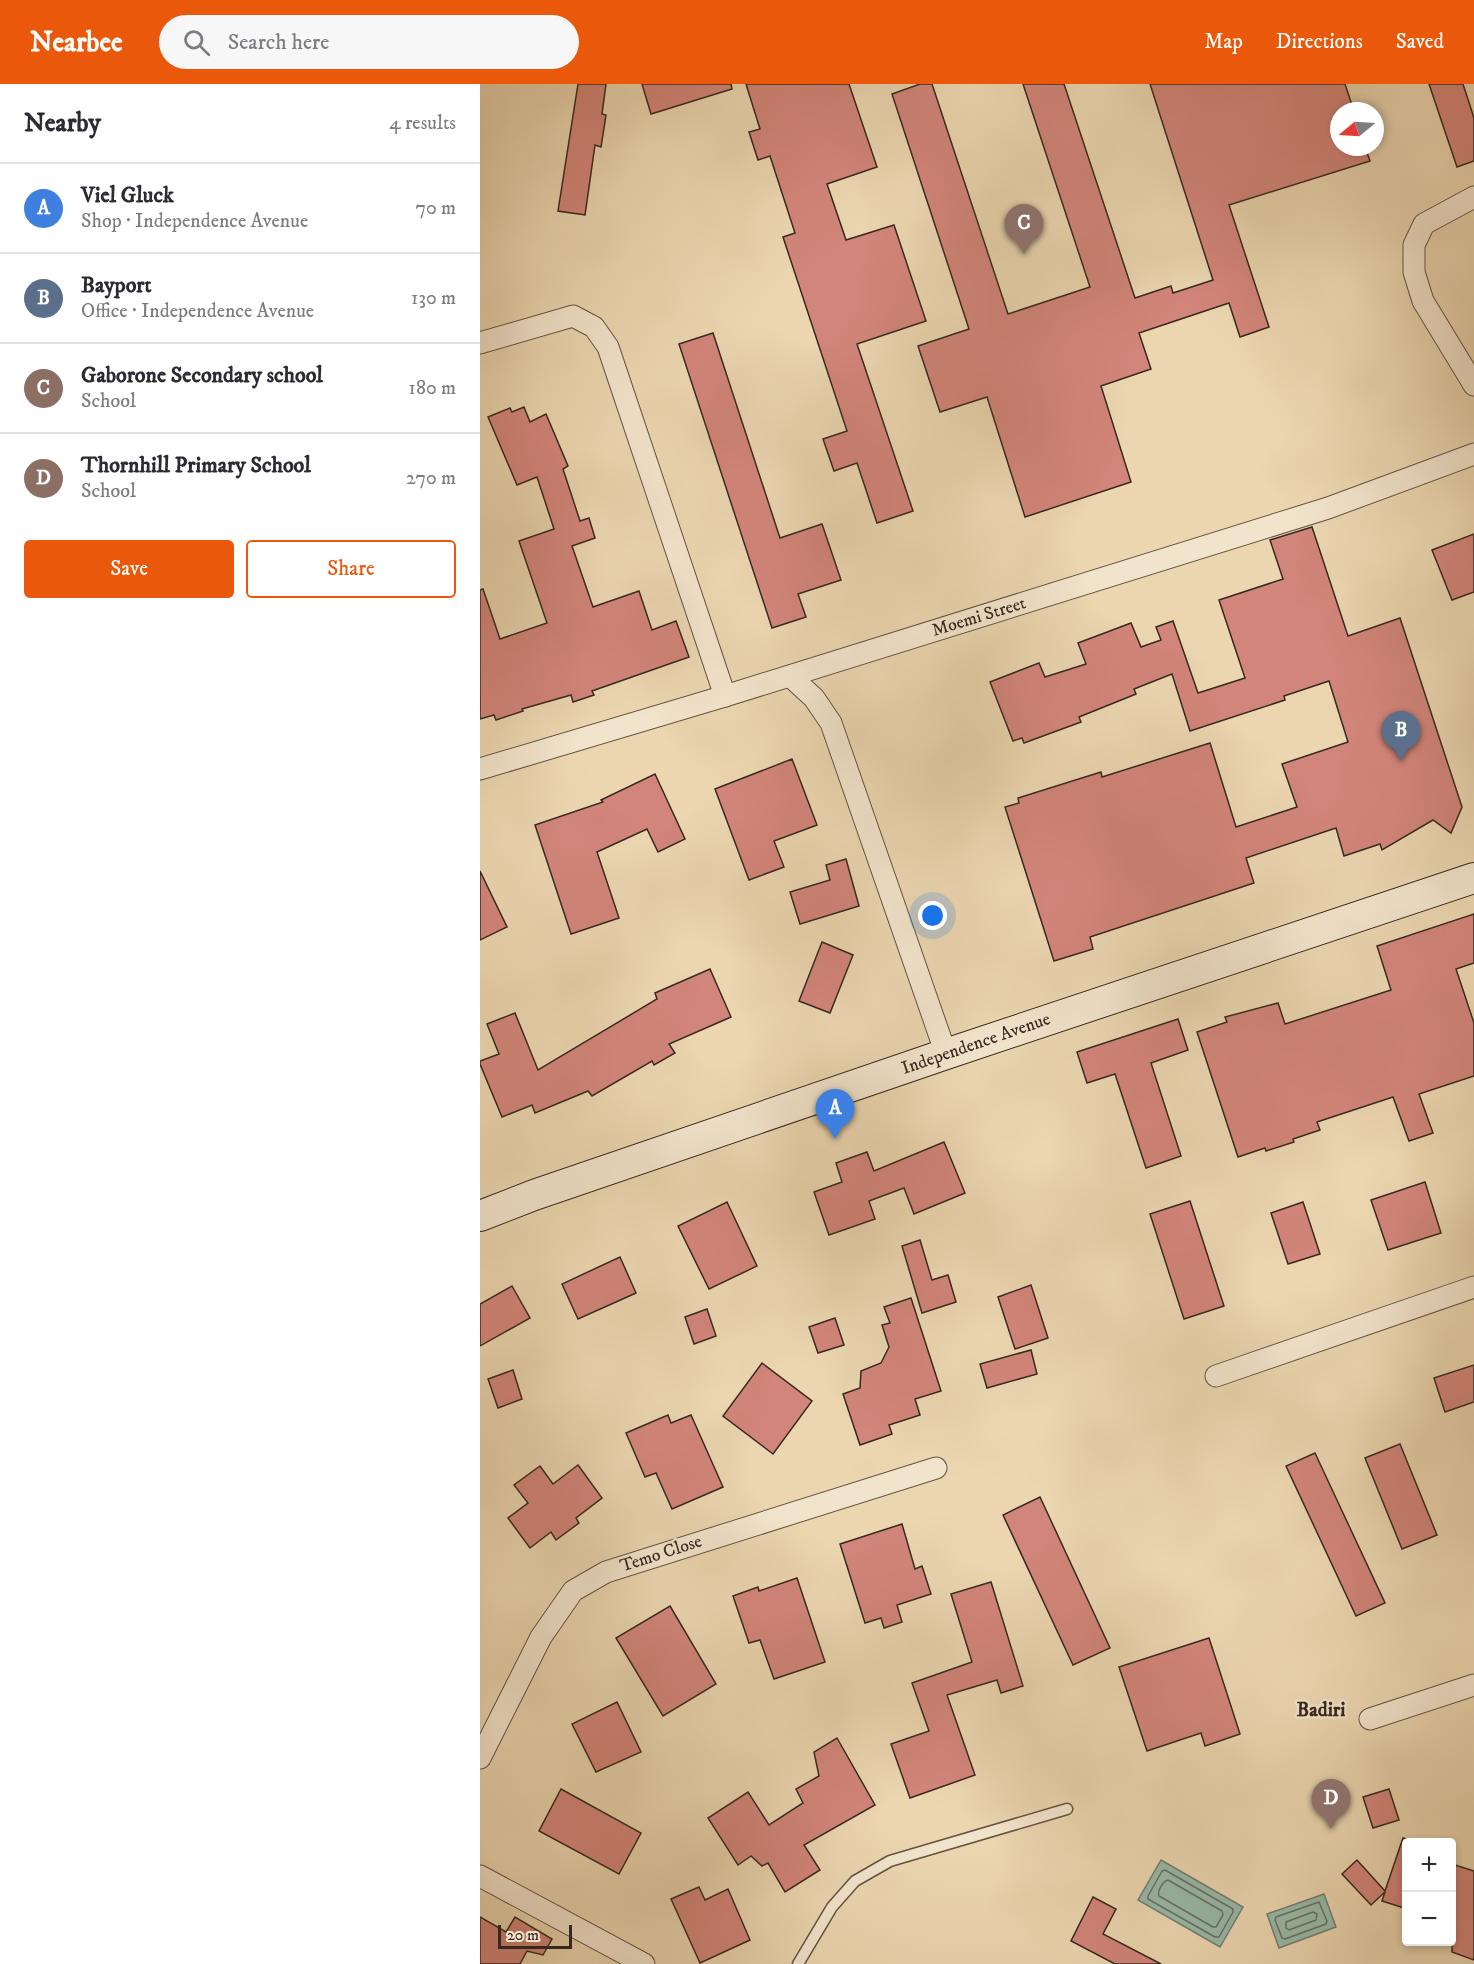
<!DOCTYPE html>
<html lang="en">
<head>
<meta charset="utf-8">
<style>
	body { margin:0; font-family:"IM FELL DW Pica",serif; background:#f7f7f7; color:#2b2b33 }
	.controls { position:absolute; right:18px; bottom:18px; display:grid; overflow:hidden; border-radius:6px; box-shadow:0 3px 9px #0003 }
	.controls button { width:54px; height:54px; display:grid; place-items:center; padding:0; border:0; border-bottom:2px solid #e1e1e2; background:#fff; color:#2b2b33; font:30px sans-serif }
	.compass { position:absolute; left:850px; top:18px; width:54px; height:54px; border-radius:50%; background:#fff; box-shadow:0 3px 9px #0003; rotate:252deg }
	.scale { position:absolute; left:18px; bottom:15px; width:74px; box-sizing:border-box; padding-left:6px; border:3px solid #37291f; border-top:0; font-size:16px; line-height:21px; white-space:nowrap; color:#37291f; -webkit-text-stroke:4px #f2e4cc; paint-order:stroke }
	.you { position:absolute; left:453px; top:832px; width:21px; height:21px; margin:-15px; border:4px solid #fff; border-radius:50%; background:#1a73e8; box-shadow:0 0 0 9px #1a73e833 }
	.badge { display:grid; place-items:center; width:39px; height:39px; border-radius:50%; background:#ea580c; color:#fff; font-size:20px; font-weight:700 }
	.pin { position:absolute; translate:-50% -50px; filter:drop-shadow(0 2px 3px #0008) }
	.pin::after { content:''; position:absolute; top:32px; width:21px; height:18px; background:inherit; clip-path:polygon(0 0,100% 0,50% 100%) }
	.list { margin:0; padding:0; list-style:none }
	h2 { display:flex; justify-content:space-between; align-items:center; height:78px; margin:0; padding:0 24px; font-size:26px }
	h2 small { font-size:20px; font-weight:400; color:#7c7c81 }
	.list li { display:grid; grid-template-columns:39px 1fr auto; gap:18px; align-items:center; box-sizing:border-box; height:90px; padding:0 24px; border-top:2px solid #e1e1e2 }
	.list b { display:block; font-size:22px; white-space:nowrap }
	.list p { margin:0; font-size:20px; white-space:nowrap; color:#7c7c81 }
	.list em { font-size:20px; font-style:normal; color:#7c7c81 }
	.actions { display:flex; gap:12px; padding:18px 24px }
	.actions a { flex:1; padding:14px 0; border:2px solid #ea580c; border-radius:6px; text-align:center; font-size:21px; color:#ea580c }
	.actions .main { background:#ea580c; color:#fff }
	.icon { flex:none; width:33px; height:33px; fill:none; stroke:currentColor; stroke-width:2; stroke-linecap:round; stroke-linejoin:round }
	.map { position:relative; flex:none; width:994px; height:1880px; overflow:hidden }
	header { display:flex; align-items:center; gap:36px; box-sizing:border-box; height:84px; padding:0 30px; background:#ea580c; color:#fff }
	header strong { font-size:28px }
	nav { display:flex; gap:33px; margin-inline-start:auto; font-size:21px }
	.search { width:420px; height:54px; background:#f7f7f7; display:flex; align-items:center; gap:15px; box-sizing:border-box; padding:0 21px; border-radius:33px; color:#7c7c81; font-size:22px }
	main { display:flex }
	aside { flex:1; background:#fff }
	.map>svg:first-child { display:block }
	.water { fill:#98b9a9; stroke:#717f72; stroke-width:1.5 }
	.lines { fill:none; stroke-linecap:round; stroke-linejoin:round }
	.shore { stroke:#687164; stroke-width:1.5 }
	.building { fill:#d2857a; stroke:#37291f; stroke-width:1.5 }
	.lane-casing { stroke:#645443; stroke-width:13 }
	.street-casing { stroke:#645443; stroke-width:23 }
	.secondary-casing { stroke:#37291f; stroke-width:32 }
	.lane { stroke:#f2e4cc; stroke-width:10 }
	.street { stroke:#f2e4cc; stroke-width:21 }
	.secondary { stroke:#f2e4cc; stroke-width:30 }
	.labels { text-anchor:middle; dominant-baseline:central; stroke-width:4.5; stroke-linejoin:round; paint-order:stroke }
	.street-label { font-size:18px; fill:#37291f; stroke:#f2e4cc }
	.neighbourhood-label { font-size:20px; font-weight:bold; fill:#37291f; stroke:#f2e4cc }
</style>
</head>
<body>
<header>
<strong>Nearbee</strong>
<div class="search"><svg class="icon" aria-label="search" viewBox="0 0 24 24"><circle cx="10" cy="10" r="6"/><path d="M15 15l6 6"/></svg>Search here</div>
<nav><a>Map</a><a>Directions</a><a>Saved</a></nav>
</header>
<main>
<aside>
<h2>Nearby<small>4 results</small></h2>
<ul class="list">
<li><span class="badge" style="background:#3f7fe0">A</span><div><b>Viel Gluck</b><p>Shop · Independence Avenue</p></div><em>70 m</em></li>
<li><span class="badge" style="background:#5c6f8a">B</span><div><b>Bayport</b><p>Office · Independence Avenue</p></div><em>130 m</em></li>
<li><span class="badge" style="background:#8d6e63">C</span><div><b>Gaborone Secondary school</b><p>School</p></div><em>180 m</em></li>
<li><span class="badge" style="background:#8d6e63">D</span><div><b>Thornhill Primary School</b><p>School</p></div><em>270 m</em></li>
</ul>
<div class="actions"><a class="main">Save</a><a>Share</a></div>
</aside>
<div class="map">
<svg width="994" height="1880" viewBox="0 0 994 1880">
	<rect width="100%" height="100%" fill="#ebd6b0"/>
	<filter id="stains"><feTurbulence type="fractalNoise" baseFrequency=".00333" numOctaves="4"/><feColorMatrix values="0 0 0 0 .2 0 0 0 0 .09 0 0 0 0 .02 0 0 0 .5 -.17"/></filter>
	<radialGradient id="worn" r=".72"><stop offset=".6" stop-color="#630" stop-opacity="0"/><stop offset="1" stop-color="#630" stop-opacity=".3"/></radialGradient>
	<g class="water">
		<polygon points="681,1776 763,1823 740,1863 658,1816"/>
		<polygon points="844,1810 856,1843 799,1864 787,1830"/>
	</g>
	<g class="lines">
		<g class="shore">
			<polygon points="685,1786 753,1825 753,1828 739,1853 735,1853 668,1815 668,1812 682,1787"/>
			<path d="M688 1796 742 1827 743 1831 736 1843H733L679 1812C677 1807 683 1797 688 1796Z"/>
			<polygon points="839,1818 847,1837 846,1840 805,1855 802,1854 795,1836 796,1833"/>
			<polygon points="833,1828 837,1830 836,1836 809,1846 806,1844 806,1838"/>
		</g>
	</g>
	<g class="building">
		<polygon points="98,0 126,0 122,30 126,31 121,63 115,61 105,131 78,127"/>
		<polygon points="162,0 251,0 252,5 171,30"/>
		<polygon points="266,0 369,0 397,83 347,100 366,156 414,141 446,237 377,260 433,427 397,439 377,379 354,387 343,355 367,347 303,153 315,149 290,72 278,76 269,48 280,45"/>
		<polygon points="440,0 452,0 528,230 610,203 543,0 584,0 655,214 691,202 693,209 733,196 670,0 865,0 874,27 859,27 859,63 885,63 890,77 749,121 789,243 760,253 749,219 659,249 671,285 621,302 651,398 545,433 507,313 460,328 438,262 489,245 412,10"/>
		<polygon points="949,0 983,0 994,34 994,77 977,83"/>
		<polygon points="233,249 300,454 342,440 361,496 318,510 326,533 292,544 199,260"/>
		<polygon points="44,323 50,338 66,330 88,382 83,385 100,437 109,434 115,454 92,462 113,523 159,507 172,546 196,537 209,573 112,607 114,611 93,618 91,611 42,625 43,627 16,636 14,631 0,635 0,506 3,505 20,555 67,539 39,457 74,445 57,393 37,401 8,333 30,324 32,328"/>
		<polygon points="832,443 868,552 920,534 982,723 971,749 953,736 902,766 900,760 864,772 856,744 766,774 774,799 610,853 613,865 574,877 525,723 539,719 538,714 621,688 622,693 730,659 756,743 817,723 802,680 868,658 849,597 804,612 805,616 710,647 692,590 654,605 656,610 599,633 601,638 544,659 542,654 533,657 510,598 559,579 565,593 606,580 598,559 651,539 661,563 681,556 676,543 693,537 718,609 765,594 739,516 803,495 790,456"/>
		<polygon points="994,450 994,508 972,516 952,466"/>
		<polygon points="312,675 337,741 294,757 304,783 269,796 235,705"/>
		<polygon points="175,690 205,755 178,768 167,745 117,768 139,834 91,850 55,741 123,718 121,716"/>
		<polygon points="366,775 379,822 320,840 310,808 350,796 346,781"/>
		<polygon points="0,787 27,843 0,856"/>
		<polygon points="994,830 994,879 976,885 994,939 994,992 939,1010 953,1049 929,1057 913,1013 837,1038 840,1046 813,1055 814,1058 786,1067 785,1064 758,1073 717,948 747,938 745,933 798,919 805,940 911,906 897,862"/>
		<polygon points="342,858 373,871 350,929 319,917"/>
		<polygon points="230,885 251,933 189,960 195,969 174,981 172,977 112,1012 108,1007 55,1029 52,1021 22,1033 0,980 0,977 19,970 7,940 35,929 58,986 177,915 175,909"/>
		<polygon points="698,935 708,966 671,979 701,1072 666,1084 635,990 607,999 597,968"/>
		<polygon points="464,1058 485,1109 434,1130 424,1104 389,1117 395,1135 349,1151 334,1108 362,1098 356,1079 387,1068 394,1087"/>
		<polygon points="945,1098 961,1149 908,1166 891,1116"/>
		<polygon points="710,1117 744,1222 704,1235 670,1130"/>
		<polygon points="247,1118 277,1182 229,1205 198,1142"/>
		<polygon points="823,1118 840,1170 808,1180 791,1129"/>
		<polygon points="440,1156 452,1196 468,1191 476,1218 442,1229 422,1162"/>
		<polygon points="140,1173 156,1209 98,1235 82,1200"/>
		<polygon points="551,1201 568,1254 535,1265 518,1213"/>
		<polygon points="32,1202 50,1234 0,1262 0,1220"/>
		<polygon points="431,1214 461,1307 435,1315 440,1331 409,1341 412,1350 380,1361 363,1310 380,1304 381,1287 401,1279 409,1263 402,1241 410,1239 404,1223"/>
		<polygon points="227,1225 236,1252 214,1260 205,1233"/>
		<polygon points="355,1234 364,1261 338,1269 329,1243"/>
		<polygon points="551,1266 557,1290 507,1304 500,1280"/>
		<polygon points="282,1279 332,1317 293,1370 243,1332"/>
		<polygon points="994,1281 994,1318 965,1328 954,1294"/>
		<polygon points="33,1286 42,1315 18,1324 8,1295"/>
		<polygon points="188,1331 191,1339 211,1331 243,1403 192,1425 176,1389 165,1393 146,1349"/>
		<polygon points="920,1360 957,1451 922,1465 885,1374"/>
		<polygon points="835,1369 905,1519 876,1532 806,1382"/>
		<polygon points="98,1381 122,1414 96,1434 99,1439 76,1456 71,1448 50,1464 28,1434 48,1419 34,1401 60,1382 73,1400"/>
		<polygon points="560,1413 630,1564 593,1581 523,1431"/>
		<polygon points="422,1440 435,1485 442,1482 451,1510 417,1521 422,1538 404,1544 401,1534 385,1539 360,1460"/>
		<polygon points="317,1494 345,1578 294,1595 280,1556 269,1559 253,1512 278,1503 279,1507"/>
		<polygon points="511,1498 543,1602 521,1609 517,1596 467,1611 495,1691 430,1714 411,1660 449,1647 432,1599 492,1578 471,1510"/>
		<polygon points="190,1522 236,1600 183,1632 136,1554"/>
		<polygon points="729,1554 760,1650 725,1662 721,1649 667,1667 639,1583"/>
		<polygon points="137,1618 161,1668 116,1688 92,1640"/>
		<polygon points="357,1654 395,1721 324,1761 340,1786 305,1808 288,1779 282,1782 271,1772 258,1781 228,1734 268,1708 289,1741 323,1719 316,1705 339,1692 334,1668"/>
		<polygon points="81,1705 161,1749 139,1790 59,1747"/>
		<polygon points="909,1705 919,1736 893,1744 883,1713"/>
		<polygon points="923,1754 927,1755 927,1825 902,1817 905,1808 891,1821 862,1790 877,1776 905,1807"/>
		<polygon points="972,1780 994,1787 994,1876 972,1868"/>
		<polygon points="219,1803 225,1816 248,1805 270,1856 220,1879 191,1815"/>
		<polygon points="613,1813 636,1825 623,1850 681,1880 635,1880 591,1857"/>
		<polygon points="0,1833 26,1848 35,1833 72,1855 63,1871 47,1867 40,1880 0,1880"/>
	</g>
	<g class="lines">
		<defs>
			<polyline id="lane" points="318,1880 352,1823 375,1797 410,1777 587,1725"/>
			<g id="street">
				<polyline points="994,113 944,140 934,161 934,188 943,217 994,301"/>
				<polyline points="0,259 93,232 114,243 128,263 245,612"/>
				<polyline points="310,592 334,614 351,639 466,970"/>
				<polyline points="0,685 245,612 848,424 994,370"/>
				<polyline points="736,1292 994,1203"/>
				<polyline points="890,1635 994,1601"/>
				<polyline points="0,1674 61,1553 93,1507 126,1488 456,1384"/>
				<polyline points="0,1792 164,1880"/>
			</g>
			<polyline id="secondary" points="0,1132 54,1111 466,970 994,794"/>
		</defs>
		<use href="#lane" class="lane-casing"/>
		<use href="#street" class="street-casing"/>
		<use href="#secondary" class="secondary-casing"/>
		<use href="#lane" class="lane"/>
		<use href="#street" class="street"/>
		<use href="#secondary" class="secondary"/>
	</g>
	<g class="labels">
		<g class="street-label">
			<text transform="translate(499 533) rotate(-17)">Moemi Street</text>
			<text transform="translate(496 960) rotate(-19)">Independence Avenue</text>
			<text transform="translate(181 1470) rotate(-18)">Temo Close</text>
		</g>
		<g class="neighbourhood-label">
			<text x="841" y="1626">Badiri</text>
		</g>
	</g>
	<rect width="100%" height="100%" filter="url(#stains)"/>
	<rect width="100%" height="100%" fill="url(#worn)"/>
</svg>
<div class="controls">
<button>+</button>
<button>−</button>
</div>
<svg class="compass" viewBox="-18 -18 36 36"><path d="M0-13l5 13h-10z" fill="#e53935"/><path d="M0 13l5-13h-10z" fill="#7c7c81"/></svg>
<div class="scale">20 m</div>
<div class="you"></div>
<div class="pin badge" style="left:355px;top:1055px;background:#3f7fe0">A</div>
<div class="pin badge" style="left:921px;top:677px;background:#5c6f8a">B</div>
<div class="pin badge" style="left:544px;top:170px;background:#8d6e63">C</div>
<div class="pin badge" style="left:851px;top:1745px;background:#8d6e63">D</div>
</div>
</main>
</body>
</html>
